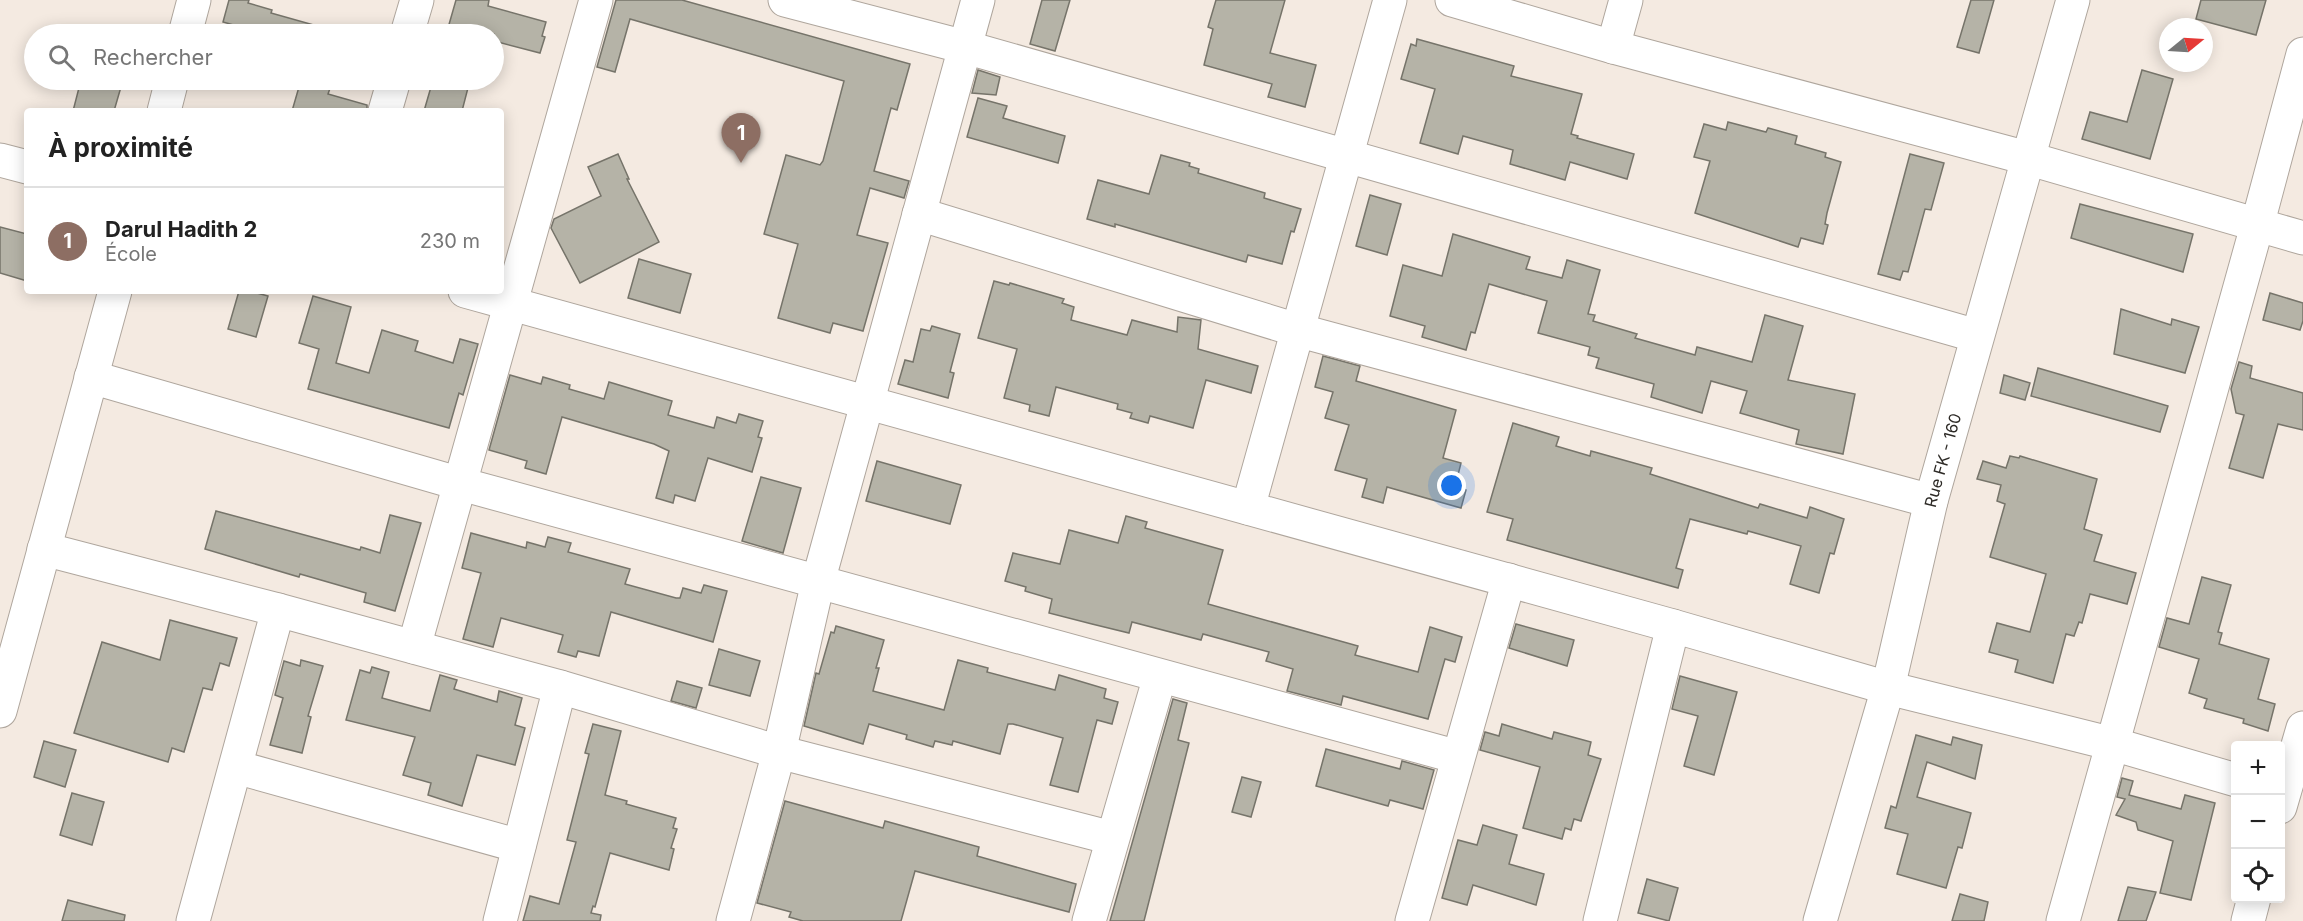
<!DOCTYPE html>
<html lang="fr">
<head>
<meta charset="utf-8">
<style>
	body { margin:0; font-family:Inter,sans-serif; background:#f6f6f6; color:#222 }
	.controls { position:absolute; right:18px; bottom:18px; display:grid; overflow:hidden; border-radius:6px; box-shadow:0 3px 15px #0003 }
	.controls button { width:54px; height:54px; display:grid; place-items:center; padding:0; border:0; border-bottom:2px solid #e0e0e0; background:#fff; color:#222; font:30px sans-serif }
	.compass { position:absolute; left:2159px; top:18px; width:54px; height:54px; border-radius:50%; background:#fff; box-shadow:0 3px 15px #0003; rotate:72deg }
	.you { position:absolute; left:1452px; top:486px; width:21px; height:21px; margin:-15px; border:4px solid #fff; border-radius:50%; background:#1a73e8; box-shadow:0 0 0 9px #1a73e833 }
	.badge { display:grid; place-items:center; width:39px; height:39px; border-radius:50%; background:#006f9b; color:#fff; font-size:20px; font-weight:700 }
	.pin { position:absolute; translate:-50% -50px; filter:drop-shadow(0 2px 3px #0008) }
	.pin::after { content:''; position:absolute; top:32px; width:21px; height:18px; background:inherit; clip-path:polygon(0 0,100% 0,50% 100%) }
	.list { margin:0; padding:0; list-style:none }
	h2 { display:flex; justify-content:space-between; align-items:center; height:78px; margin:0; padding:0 24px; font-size:26px }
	h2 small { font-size:20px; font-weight:400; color:#767676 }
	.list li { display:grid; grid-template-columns:39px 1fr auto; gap:18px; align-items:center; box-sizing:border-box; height:108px; padding:0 24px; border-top:2px solid #e0e0e0 }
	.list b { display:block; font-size:22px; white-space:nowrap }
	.list p { margin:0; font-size:20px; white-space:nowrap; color:#767676 }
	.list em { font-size:20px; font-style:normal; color:#767676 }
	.icon { flex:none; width:33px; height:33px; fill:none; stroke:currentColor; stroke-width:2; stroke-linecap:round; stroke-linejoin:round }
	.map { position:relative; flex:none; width:2303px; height:921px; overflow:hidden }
	.search { position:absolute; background:#fff; box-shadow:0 3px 15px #0003; left:24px; top:24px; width:480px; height:66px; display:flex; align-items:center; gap:15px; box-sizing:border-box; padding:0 21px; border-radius:33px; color:#767676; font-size:22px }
	.panel { position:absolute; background:#fff; box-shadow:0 3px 15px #0003; left:24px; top:108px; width:480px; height:186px; border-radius:6px }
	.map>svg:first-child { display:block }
	.building { fill:#b5b3a7; stroke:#76746a; stroke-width:1.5 }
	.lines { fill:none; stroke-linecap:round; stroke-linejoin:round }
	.minor-casing { stroke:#afa69d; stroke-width:35 }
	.minor { stroke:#fff; stroke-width:33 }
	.labels { text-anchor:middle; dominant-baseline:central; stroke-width:5; stroke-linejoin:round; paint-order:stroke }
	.street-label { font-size:16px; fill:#2d2a26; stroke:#fef8f3 }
</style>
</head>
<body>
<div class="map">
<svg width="2303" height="921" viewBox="0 0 2303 921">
	<rect width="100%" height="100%" fill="#f4eae1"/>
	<g class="building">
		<polygon points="229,0 249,0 248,3 272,10 271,13 328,29 327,34 242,34 244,28 223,22"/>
		<polygon points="456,0 489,0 488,6 546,22 542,36 545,37 540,53 494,41 494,34 456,34 457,30 448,28"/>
		<polygon points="616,0 682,0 910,64 897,110 891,108 874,171 909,181 904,198 870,188 857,235 888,243 863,331 833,323 830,333 778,318 798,244 764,234 786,155 820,165 823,161 844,81 630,19 615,72 597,67"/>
		<polygon points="1042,0 1070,0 1055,51 1030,44"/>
		<polygon points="1216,0 1285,0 1270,53 1316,65 1305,107 1268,97 1272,84 1204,65 1213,29 1208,27"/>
		<polygon points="1971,0 1994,0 1979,53 1957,47"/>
		<polygon points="2201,0 2266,0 2256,35 2196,19"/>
		<polygon points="1417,39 1514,66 1511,76 1582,94 1571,134 1578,136 1577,138 1634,154 1627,179 1570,162 1565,180 1510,164 1513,150 1463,136 1458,154 1420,143 1435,89 1401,79 1411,44 1416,46"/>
		<polygon points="978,70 1000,77 996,95 972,93"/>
		<polygon points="2142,70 2173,79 2150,159 2082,139 2090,112 2127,122"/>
		<polygon points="81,80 123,80 114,111 73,111"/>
		<polygon points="301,80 333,80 328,94 367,105 367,111 292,111"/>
		<polygon points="433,80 470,80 462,111 424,111"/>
		<polygon points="978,98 1007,106 1003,118 1065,136 1058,163 967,137"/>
		<polygon points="1728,122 1766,132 1768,128 1797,136 1795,144 1826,153 1825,157 1841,162 1827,213 1825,224 1828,225 1823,244 1801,238 1798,247 1695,213 1710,161 1694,157 1704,124 1726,130"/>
		<polygon points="618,154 629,179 627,179 659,242 580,283 551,228 554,219 601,196 588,167"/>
		<polygon points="1910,154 1944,163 1931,210 1925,209 1908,272 1903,271 1900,280 1878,274"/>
		<polygon points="1161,155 1190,163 1189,166 1199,169 1198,173 1265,193 1264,198 1301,209 1294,232 1291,231 1282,264 1248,255 1246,262 1115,224 1115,227 1087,219 1098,180 1149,194"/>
		<polygon points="1370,195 1401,204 1387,255 1356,246"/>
		<polygon points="2080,204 2193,234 2183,272 2071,238"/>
		<polygon points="0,227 27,234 27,281 0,273"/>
		<polygon points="1453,234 1530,257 1526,269 1562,278 1567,260 1600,270 1588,314 1595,315 1593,321 1637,334 1635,338 1695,355 1697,347 1752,362 1765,315 1803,326 1788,380 1855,394 1843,454 1796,444 1799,430 1740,413 1747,391 1711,381 1702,413 1651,397 1654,384 1596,368 1599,358 1588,355 1590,347 1538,333 1547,301 1489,284 1475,333 1471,332 1466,350 1422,337 1425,326 1390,316 1403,265 1442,276"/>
		<polygon points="639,259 691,274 680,313 628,298"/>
		<polygon points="994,281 1009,285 1010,283 1064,299 1062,303 1074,307 1071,320 1127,335 1132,320 1177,332 1178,317 1201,320 1198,349 1258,366 1251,393 1206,380 1193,428 1150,416 1148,423 1130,418 1132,413 1117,409 1118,404 1056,387 1049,416 1029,411 1030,405 1004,398 1017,349 978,338"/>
		<polygon points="239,291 250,291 268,296 256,337 228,329"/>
		<polygon points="2270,293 2303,303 2303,321 2300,330 2263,320"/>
		<polygon points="313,296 351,307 336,363 369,373 382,330 418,341 415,351 453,363 460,339 478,344 463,395 459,393 449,428 308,389 319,349 299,343"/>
		<polygon points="2121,309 2171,325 2172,319 2199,327 2185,373 2114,354"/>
		<polygon points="932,326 960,334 950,372 954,373 948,398 898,384 905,360 913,362 921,329 930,331"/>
		<polygon points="1323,356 1360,366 1356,381 1456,410 1443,458 1461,463 1455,487 1466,490 1461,508 1387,487 1383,503 1362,497 1367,479 1335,470 1349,425 1325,418 1333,392 1315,387"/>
		<polygon points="2239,362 2252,366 2250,378 2303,393 2303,430 2278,424 2263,478 2229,468 2244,415 2236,413 2231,389"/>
		<polygon points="2038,368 2168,406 2160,432 2031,396"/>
		<polygon points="510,375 541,384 543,377 570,385 569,389 604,399 609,382 672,401 668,415 714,428 717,417 736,423 739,414 763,421 758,437 762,438 752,472 708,458 695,501 675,495 673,503 656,498 669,451 654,444 562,417 546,474 525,468 527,461 489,450"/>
		<polygon points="2004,375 2030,383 2025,400 2000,393"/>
		<polygon points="1513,423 1559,437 1556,446 1590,456 1591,451 1652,468 1650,474 1758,508 1760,504 1807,518 1810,507 1844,519 1834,554 1830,553 1819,593 1790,584 1801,546 1748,531 1747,534 1690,519 1676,568 1683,570 1678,588 1507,540 1513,519 1487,512"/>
		<polygon points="2010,456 2019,458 2020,456 2097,479 2084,529 2102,535 2094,561 2136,573 2127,604 2090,594 2082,623 2079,622 2074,636 2066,634 2053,683 2015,672 2018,660 1989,652 1997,623 2030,632 2046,574 1990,557 2005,504 1997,501 2001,485 1977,479 1983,461 2006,468"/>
		<polygon points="877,461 961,485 950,524 866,501"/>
		<polygon points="761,477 801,488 783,553 742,541"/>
		<polygon points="216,511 360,550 361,547 380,553 390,515 421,523 395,611 364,602 366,593 300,574 299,577 205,549"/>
		<polygon points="1126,516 1147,522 1145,528 1223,550 1208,604 1358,646 1355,655 1418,672 1430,627 1462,637 1455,662 1445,659 1428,719 1343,696 1341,705 1287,691 1293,669 1266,661 1269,652 1203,634 1201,640 1132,622 1129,633 1092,624 1049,613 1052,599 1025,591 1026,587 1005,581 1013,553 1060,564 1069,530 1118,543"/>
		<polygon points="471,533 526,548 527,542 545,547 548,537 571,543 568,552 630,569 625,584 676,598 680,598 683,588 701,593 704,585 727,591 713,642 611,612 599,656 578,651 576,657 558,652 563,635 501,618 493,647 463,639 481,573 462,568"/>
		<polygon points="2202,577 2231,585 2218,632 2222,633 2219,644 2269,659 2258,699 2275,704 2268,731 2243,723 2244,719 2204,708 2207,699 2189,693 2199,659 2159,647 2167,618 2189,624"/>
		<polygon points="170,620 237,638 229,666 220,663 212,690 203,688 184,752 172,748 168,762 74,733 102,642 160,660"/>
		<polygon points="1516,624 1574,640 1567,666 1509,648"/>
		<polygon points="836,626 884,640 876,668 879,668 873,691 944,710 958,660 988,668 987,672 1055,690 1059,675 1106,689 1104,698 1118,702 1112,724 1097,720 1078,792 1050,785 1063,738 1013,724 1008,724 1000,754 953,741 952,745 935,741 933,747 906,739 907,735 869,724 863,744 804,726 816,673 819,674 831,632 834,633"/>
		<polygon points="719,649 760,661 750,696 709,685"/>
		<polygon points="301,660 323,666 308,716 311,717 302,753 270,745 283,698 275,695 284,661 300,666"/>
		<polygon points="372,667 389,672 382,698 430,711 440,675 457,680 454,689 497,702 499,691 522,698 515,725 525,728 515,765 477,755 462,806 428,795 431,783 403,775 415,737 346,720 360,670 370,673"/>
		<polygon points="1680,676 1737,692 1714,775 1684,766 1698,716 1672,709"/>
		<polygon points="677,681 702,688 696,708 671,701"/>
		<polygon points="1173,699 1187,703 1178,740 1189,743 1144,921 1110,921"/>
		<polygon points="593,724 621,731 605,795 627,801 626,804 676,818 673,828 677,829 671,848 674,849 669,870 610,853 595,907 593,906 591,913 601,915 600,921 523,921 530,896 559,904 576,842 567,840 589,754 585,753"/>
		<polygon points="1502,724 1552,739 1554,732 1591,742 1588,755 1601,759 1581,821 1574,819 1571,830 1565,828 1562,839 1523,828 1540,767 1480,750 1485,732 1499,736"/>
		<polygon points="1916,735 1951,745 1953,737 1982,745 1975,779 1927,762 1917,797 1971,813 1962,848 1958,847 1946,888 1897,874 1908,834 1885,828 1891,806 1896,808"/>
		<polygon points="44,741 76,750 65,787 34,777"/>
		<polygon points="1326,749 1400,769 1402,761 1434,770 1423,809 1390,800 1388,806 1316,786"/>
		<polygon points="1242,777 1261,782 1251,817 1232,812"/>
		<polygon points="2122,778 2133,781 2129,795 2181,809 2185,795 2215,803 2191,900 2160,893 2173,841 2138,830 2136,822 2116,815 2125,799 2117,797"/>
		<polygon points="72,793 104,802 92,845 60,835"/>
		<polygon points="785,801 883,828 885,821 979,847 977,856 1076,884 1069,912 915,871 901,921 803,921 789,917 791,912 757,903"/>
		<polygon points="1483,825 1517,835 1509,864 1544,874 1536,905 1473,885 1467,905 1442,898 1458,840 1477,845"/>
		<polygon points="1647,879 1678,888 1669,921 1638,913"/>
		<polygon points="2128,887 2156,892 2146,921 2118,921"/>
		<polygon points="1960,894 1988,902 1984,921 1952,921"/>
		<polygon points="68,900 125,915 124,921 62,921"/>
	</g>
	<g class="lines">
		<defs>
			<g id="minor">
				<polyline points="785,0 965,47 1977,336"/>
				<polyline points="1452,0 1613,47 2027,158 2303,238"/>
				<polyline points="185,34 194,0"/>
				<polyline points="407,34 417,0"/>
				<polyline points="1613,47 1626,0"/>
				<polyline points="164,111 172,80"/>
				<polyline points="385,111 394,80"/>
				<polyline points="0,160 27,167"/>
				<polyline points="919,214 1297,330 1931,501"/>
				<polyline points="465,291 1673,626 1888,688 2113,744 2236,780"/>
				<polyline points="91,377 461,484 1458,757"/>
				<polyline points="1248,508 1390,0"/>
				<polyline points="44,549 278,610 560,687 779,752 1112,838"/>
				<polyline points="414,647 596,0"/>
				<polyline points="0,711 115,291"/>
				<polyline points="236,767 519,846"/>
				<polyline points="2280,807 2303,728"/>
				<polyline points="193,921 278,610"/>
				<polyline points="500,921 560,687"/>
				<polyline points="733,921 779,752 818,582 978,0"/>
				<polyline points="1089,921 1160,676"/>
				<polyline points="1412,921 1509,580"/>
				<polyline points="1600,921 1673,626"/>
				<path id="s1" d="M1820 921 1888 688 1931 501 2073 0"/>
				<polyline points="2063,921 2257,226 2303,54"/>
				<polyline points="2248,921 2254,898"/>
			</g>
		</defs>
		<use href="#minor" class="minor-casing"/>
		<use href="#minor" class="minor"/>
	</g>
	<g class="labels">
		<g class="street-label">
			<text stroke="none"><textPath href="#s1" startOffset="477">Rue FK - 160</textPath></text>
		</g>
	</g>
</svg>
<div class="controls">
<button>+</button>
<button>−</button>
<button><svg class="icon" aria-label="locate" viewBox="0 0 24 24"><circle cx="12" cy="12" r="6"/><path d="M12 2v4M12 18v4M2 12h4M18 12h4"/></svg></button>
</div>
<svg class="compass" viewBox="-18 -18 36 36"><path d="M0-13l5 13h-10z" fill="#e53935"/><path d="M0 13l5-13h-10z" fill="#767676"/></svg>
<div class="you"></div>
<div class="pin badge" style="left:741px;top:163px;background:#8d6e63">1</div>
<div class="search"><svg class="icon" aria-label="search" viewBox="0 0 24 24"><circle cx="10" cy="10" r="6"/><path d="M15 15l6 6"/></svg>Rechercher</div>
<section class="panel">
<h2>À proximité<small></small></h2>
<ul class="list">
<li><span class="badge" style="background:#8d6e63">1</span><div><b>Darul Hadith 2</b><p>École</p></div><em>230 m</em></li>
</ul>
</section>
</div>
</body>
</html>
